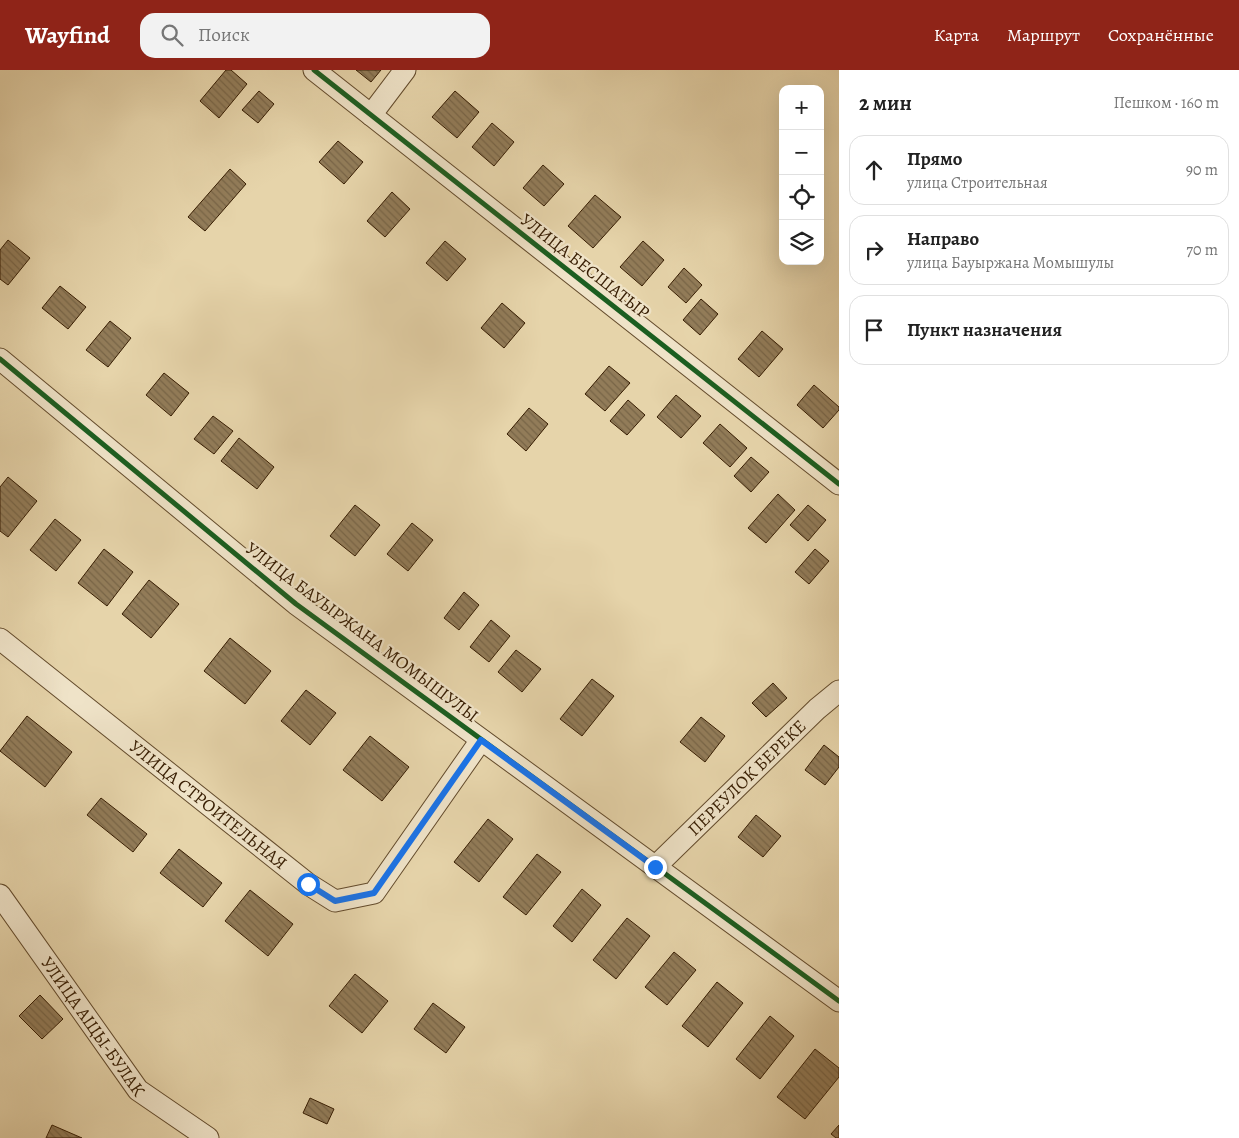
<!DOCTYPE html>
<html lang="ru">
<head>
<meta charset="utf-8">
<style>
	body { margin:0; font-family:Alegreya,serif; background:#f2f2f2; color:#222 }
	.controls { position:absolute; right:15px; top:15px; display:grid; overflow:hidden; border-radius:10px; box-shadow:0 5px 20px #0002 }
	.controls button { width:45px; height:45px; display:grid; place-items:center; padding:0; border:0; border-bottom:1px solid #e0e0e0; background:#fff; color:#222; font:25px sans-serif }
	.stop { position:absolute; width:15px; height:15px; margin:-11px; border:4px solid #1a73e8; border-radius:50%; background:#fff }
	.stop.end { background:#1a73e8; border-color:#fff; box-shadow:0 1px 5px #0008 }
	.list { margin:0; padding:0; list-style:none }
	h2 { display:flex; justify-content:space-between; align-items:center; height:65px; margin:0; padding:0 20px; font-size:21px }
	h2 small { font-size:16px; font-weight:400; color:#767676 }
	.list li { display:grid; grid-template-columns:32px 1fr auto; gap:15px; align-items:center; box-sizing:border-box; height:70px; margin:0 10px 10px; padding:0 10px; border:1px solid #e0e0e0; border-radius:15px }
	.list b { display:block; font-size:19px; white-space:nowrap }
	.list p { margin:0; font-size:16px; white-space:nowrap; color:#767676 }
	.list em { font-size:16px; font-style:normal; color:#767676 }
	.icon { flex:none; width:28px; height:28px; fill:none; stroke:currentColor; stroke-width:2; stroke-linecap:round; stroke-linejoin:round }
	.map { position:relative; flex:none; width:839px; height:1068px; overflow:hidden }
	header { display:flex; align-items:center; gap:30px; box-sizing:border-box; height:70px; padding:0 25px; background:#8f2418; color:#fff }
	header strong { font-size:24px }
	nav { display:flex; gap:28px; margin-inline-start:auto; font-size:18px }
	.search { width:350px; height:45px; background:#f2f2f2; display:flex; align-items:center; gap:12px; box-sizing:border-box; padding:0 18px; border-radius:15px; color:#767676; font-size:19px }
	main { display:flex }
	aside { flex:1; background:#fff }
	.map>svg:first-child { display:block }
	.building { fill:url(#building-back-hatch); stroke:#371d02 }
	.lines { fill:none; stroke-linecap:round; stroke-linejoin:round }
	.minor-casing { stroke:#634b2c; stroke-width:23 }
	.minor { stroke:#efe3c8; stroke-width:21 }
	.cycleway-casing { stroke:#efe3c8; stroke-width:8 }
	.cycleway { stroke:#1b5e20; stroke-width:5 }
	.route { stroke:#1a73e8; stroke-width:6 }
	.labels { text-anchor:middle; dominant-baseline:central; stroke-width:4.5; stroke-linejoin:round; paint-order:stroke }
	.street-label { font-size:18px; fill:#371d02; stroke:#efe3c8 }
</style>
</head>
<body>
<header>
<strong>Wayfind</strong>
<div class="search"><svg class="icon" aria-label="search" viewBox="0 0 24 24"><circle cx="10" cy="10" r="6"/><path d="M15 15l6 6"/></svg>Поиск</div>
<nav><a>Карта</a><a>Маршрут</a><a>Сохранённые</a></nav>
</header>
<main>
<div class="map">
<svg width="839" height="1068" viewBox="0 0 839 1068">
	<defs>
		<pattern id="building-back-hatch" width="6" height="6" patternUnits="userSpaceOnUse" patternTransform="scale(1.25)"><rect width="6" height="6" fill="#927c59"/><path d="M-1 5l2 2M0 0l6 6M5-1l2 2" fill="none" stroke="#786547"/></pattern>
	</defs>
	<rect width="100%" height="100%" fill="#e6d4aa"/>
	<filter id="stains"><feTurbulence type="fractalNoise" baseFrequency=".004" numOctaves="4"/><feColorMatrix values="0 0 0 0 .2 0 0 0 0 .09 0 0 0 0 .02 0 0 0 .5 -.17"/></filter>
	<radialGradient id="worn" r=".72"><stop offset=".6" stop-color="#630" stop-opacity="0"/><stop offset="1" stop-color="#630" stop-opacity=".3"/></radialGradient>
	<g class="building">
		<polygon points="226,0 231,0 247,14 219,48 200,31"/>
		<polygon points="356,0 381,0 371,12"/>
		<polygon points="259,21 274,34 258,53 242,40"/>
		<polygon points="455,21 479,42 457,68 432,47"/>
		<polygon points="492,53 514,72 494,96 472,77"/>
		<polygon points="338,71 363,92 344,114 319,92"/>
		<polygon points="543,95 564,114 544,136 523,118"/>
		<polygon points="230,99 246,114 205,161 188,147"/>
		<polygon points="392,122 410,139 385,167 367,151"/>
		<polygon points="595,125 621,147 593,178 568,156"/>
		<polygon points="8,170 30,188 8,215 0,209 0,180"/>
		<polygon points="445,171 466,189 447,211 426,193"/>
		<polygon points="643,171 664,190 642,216 620,197"/>
		<polygon points="684,198 702,215 686,233 668,217"/>
		<polygon points="60,216 86,237 68,259 42,238"/>
		<polygon points="701,229 718,244 700,265 683,250"/>
		<polygon points="502,233 525,253 504,278 481,258"/>
		<polygon points="110,251 131,268 108,297 86,280"/>
		<polygon points="762,261 783,279 759,307 738,289"/>
		<polygon points="609,296 630,313 605,341 585,324"/>
		<polygon points="164,303 189,323 171,346 146,325"/>
		<polygon points="814,315 839,337 839,340 823,358 797,335"/>
		<polygon points="676,325 701,346 681,368 657,347"/>
		<polygon points="628,330 645,345 627,365 610,351"/>
		<polygon points="529,338 548,354 526,381 507,364"/>
		<polygon points="213,346 233,361 214,384 194,369"/>
		<polygon points="720,354 747,378 730,397 703,373"/>
		<polygon points="239,368 274,397 257,419 221,391"/>
		<polygon points="751,387 769,402 751,422 734,406"/>
		<polygon points="8,407 37,431 8,467 0,461 0,417"/>
		<polygon points="778,424 795,440 766,473 748,458"/>
		<polygon points="355,435 380,455 355,486 330,466"/>
		<polygon points="808,435 826,450 808,471 790,455"/>
		<polygon points="55,449 81,470 56,501 30,480"/>
		<polygon points="412,453 433,470 408,501 387,484"/>
		<polygon points="104,479 133,502 107,536 78,513"/>
		<polygon points="815,479 829,491 809,514 795,502"/>
		<polygon points="149,510 179,534 151,568 122,544"/>
		<polygon points="464,522 479,535 459,560 444,548"/>
		<polygon points="491,550 510,566 489,592 470,577"/>
		<polygon points="230,568 271,601 245,634 204,601"/>
		<polygon points="516,580 541,599 522,622 498,602"/>
		<polygon points="592,609 614,626 582,666 560,649"/>
		<polygon points="773,613 787,628 766,647 752,633"/>
		<polygon points="306,620 336,643 310,675 281,651"/>
		<polygon points="27,646 72,682 45,717 0,681"/>
		<polygon points="701,647 725,666 705,692 680,672"/>
		<polygon points="370,666 409,697 382,731 343,700"/>
		<polygon points="824,675 839,687 839,697 825,715 805,700"/>
		<polygon points="101,728 147,764 133,782 87,745"/>
		<polygon points="756,745 781,766 763,787 738,767"/>
		<polygon points="488,749 513,769 479,812 454,792"/>
		<polygon points="179,779 222,813 203,837 160,803"/>
		<polygon points="537,784 561,802 526,845 503,827"/>
		<polygon points="582,819 601,835 572,872 553,856"/>
		<polygon points="250,820 293,854 268,886 225,851"/>
		<polygon points="627,848 650,866 616,909 593,890"/>
		<polygon points="674,882 696,900 667,935 645,917"/>
		<polygon points="355,904 388,931 362,963 329,936"/>
		<polygon points="717,912 743,933 708,977 682,956"/>
		<polygon points="40,925 63,949 42,969 19,946"/>
		<polygon points="433,933 465,957 446,983 414,959"/>
		<polygon points="770,946 794,966 760,1009 736,989"/>
		<polygon points="815,979 839,998 839,1007 805,1049 777,1027"/>
		<polygon points="310,1028 334,1039 327,1054 303,1043"/>
		<polygon points="52,1055 82,1068 46,1068"/>
		<polygon points="839,1055 839,1068 836,1068 831,1064"/>
	</g>
	<g class="lines">
		<defs>
			<g id="minor">
				<polyline points="314,0 839,414"/>
				<polyline points="371,45 405,0"/>
				<polyline points="0,289 296,534 839,931"/>
				<path id="s1" d="M0 569 308 814 335 831 374 823 481 670"/>
				<path id="s2" d="M655 797 817 639 839 621"/>
				<path id="s3" d="M0 825 138 1020 208 1068"/>
			</g>
		</defs>
		<use href="#minor" class="minor-casing"/>
		<use href="#minor" class="minor"/>
		<defs>
			<g id="cycleway">
				<polyline points="314,0 839,414"/>
				<polyline points="0,289 296,534 839,931"/>
			</g>
		</defs>
		<use href="#cycleway" class="cycleway-casing"/>
		<use href="#cycleway" class="cycleway"/>
	</g>
	<g class="lines">
		<polyline class="route" points="308,814 335,831 374,823 481,670 655,797"/>
	</g>
	<g class="labels">
		<g class="street-label">
			<text transform="translate(585 196) rotate(38)">УЛИЦА БЕСШАТЫР</text>
			<text transform="translate(362 562) rotate(37)">УЛИЦА БАУЫРЖАНА МОМЫШУЛЫ</text>
			<text stroke="none"><textPath href="#s2" startOffset="128">ПЕРЕУЛОК БЕРЕКЕ</textPath></text>
			<text stroke="none"><textPath href="#s1" startOffset="266">УЛИЦА СТРОИТЕЛЬНАЯ</textPath></text>
			<text stroke="none"><textPath href="#s3" startOffset="161">УЛИЦА АЩЫ-БУЛАК</textPath></text>
		</g>
	</g>
	<rect width="100%" height="100%" filter="url(#stains)"/>
	<rect width="100%" height="100%" fill="url(#worn)"/>
</svg>
<div class="controls">
<button>+</button>
<button>−</button>
<button><svg class="icon" aria-label="locate" viewBox="0 0 24 24"><circle cx="12" cy="12" r="6"/><path d="M12 2v4M12 18v4M2 12h4M18 12h4"/></svg></button>
<button><svg class="icon" aria-label="layers" viewBox="0 0 24 24"><path d="M12 4l9 5-9 5-9-5zM3 14l9 5 9-5"/></svg></button>
</div>
<div class="stop" style="left:308px;top:814px"></div>
<div class="stop end" style="left:655px;top:797px"></div>
</div>
<aside>
<h2>2 мин<small>Пешком · 160 m</small></h2>
<ul class="list">
<li><svg class="icon" aria-label="ahead" viewBox="0 0 24 24"><path d="M12 20V5M6 11l6-6 6 6"/></svg><div><b>Прямо</b><p>улица Строительная</p></div><em>90 m</em></li>
<li><svg class="icon" aria-label="right" viewBox="0 0 24 24"><path d="M7 20v-9h11M14 6l5 5-5 5"/></svg><div><b>Направо</b><p>улица Бауыржана Момышулы</p></div><em>70 m</em></li>
<li><svg class="icon" aria-label="arrive" viewBox="0 0 24 24"><path d="M6 21V4h12l-3 4 3 4H6"/></svg><div><b>Пункт назначения</b></div></li>
</ul>
</aside>
</main>
</body>
</html>
